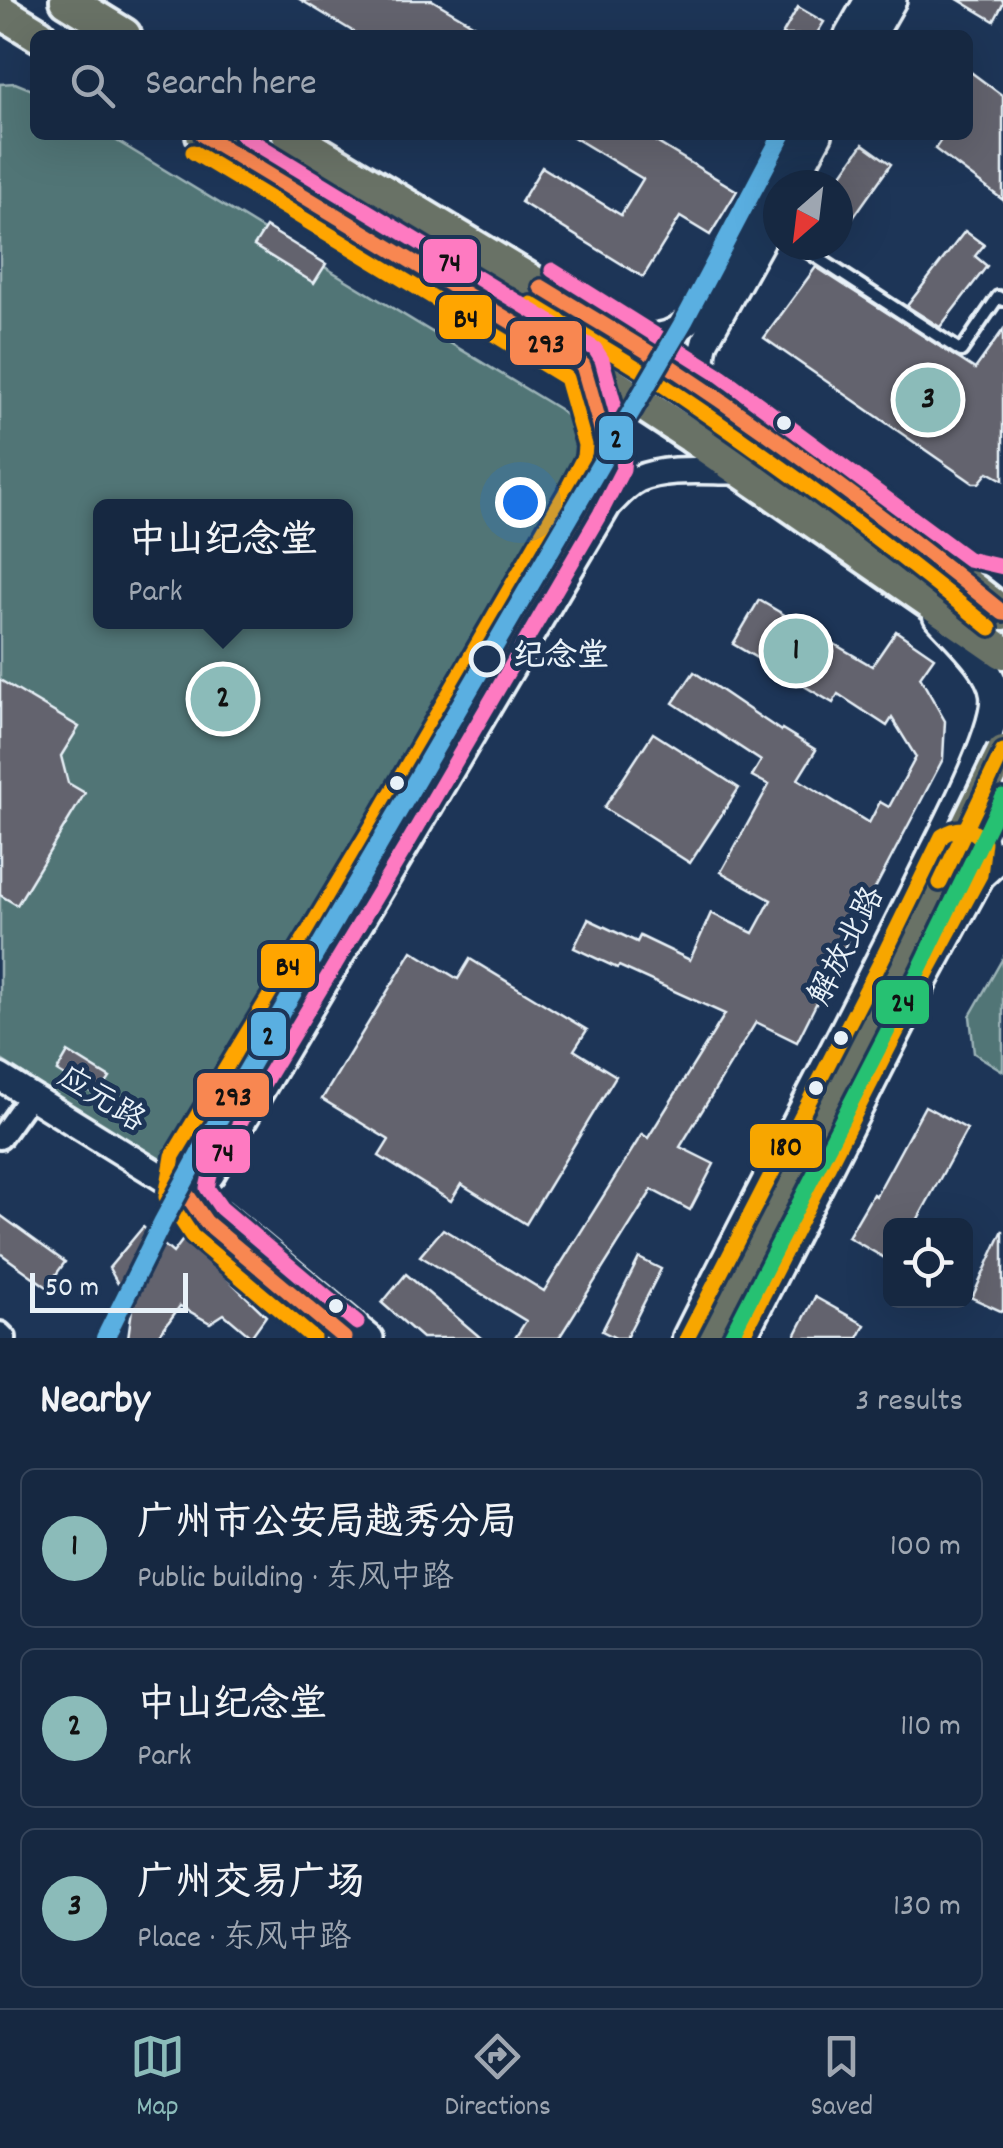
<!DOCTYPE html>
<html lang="en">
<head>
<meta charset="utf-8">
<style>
	body { margin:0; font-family:Dekko,"LXGW WenKai TC",sans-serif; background:#1f3048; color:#f1f3f6 }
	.controls { position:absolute; right:30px; bottom:30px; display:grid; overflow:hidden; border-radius:15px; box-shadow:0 10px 40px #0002 }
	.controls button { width:90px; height:90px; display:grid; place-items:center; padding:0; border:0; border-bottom:2px solid #35445a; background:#162841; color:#f1f3f6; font:50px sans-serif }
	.compass { position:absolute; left:763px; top:170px; width:90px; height:90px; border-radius:50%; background:#162841; box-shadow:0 10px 40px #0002; rotate:208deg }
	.scale { position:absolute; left:30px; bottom:25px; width:158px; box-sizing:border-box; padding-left:10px; border:5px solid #e8f1f8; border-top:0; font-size:28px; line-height:35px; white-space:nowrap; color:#e8f1f8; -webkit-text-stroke:8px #1d3557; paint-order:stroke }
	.you { position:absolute; left:520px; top:502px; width:35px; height:35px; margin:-25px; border:8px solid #fff; border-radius:50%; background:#1a73e8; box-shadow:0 0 0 15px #1a73e833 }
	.badge { display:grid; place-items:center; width:65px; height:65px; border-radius:50%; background:#8bbbb9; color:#111; font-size:32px; font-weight:700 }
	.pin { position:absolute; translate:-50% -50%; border:5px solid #fff; box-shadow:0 2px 10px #0006 }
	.popup { position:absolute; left:93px; top:499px; width:260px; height:130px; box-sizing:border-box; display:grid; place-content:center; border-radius:15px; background:#162841; filter:drop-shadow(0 2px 8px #0005); font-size:32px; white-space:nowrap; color:#9ea6b1 }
	.popup b { font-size:38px; color:#f1f3f6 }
	.popup::after { content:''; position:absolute; left:50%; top:100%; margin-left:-20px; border:20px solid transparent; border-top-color:#162841 }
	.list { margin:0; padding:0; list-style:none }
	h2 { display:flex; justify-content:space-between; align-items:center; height:130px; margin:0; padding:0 40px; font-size:42px }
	h2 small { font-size:32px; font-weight:400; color:#9ea6b1 }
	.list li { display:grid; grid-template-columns:65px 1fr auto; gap:30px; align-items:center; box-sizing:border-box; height:160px; margin:0 20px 20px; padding:0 20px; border:2px solid #35445a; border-radius:15px }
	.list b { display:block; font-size:38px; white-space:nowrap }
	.list p { margin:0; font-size:32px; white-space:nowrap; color:#9ea6b1 }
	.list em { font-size:32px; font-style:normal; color:#9ea6b1 }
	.icon { flex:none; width:55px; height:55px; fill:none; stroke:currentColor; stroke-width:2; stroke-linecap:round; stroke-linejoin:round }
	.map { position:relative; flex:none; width:1003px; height:1338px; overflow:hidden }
	.search { position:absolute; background:#162841; box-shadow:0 10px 40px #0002; left:30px; right:30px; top:30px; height:110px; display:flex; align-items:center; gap:25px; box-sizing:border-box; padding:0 35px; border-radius:15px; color:#9ea6b1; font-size:38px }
	.sheet { height:670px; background:#162841 }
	nav { display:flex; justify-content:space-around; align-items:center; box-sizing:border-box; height:140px; border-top:2px solid #35445a; background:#162841; font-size:28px; color:#9ea6b1 }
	nav a { display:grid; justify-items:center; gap:5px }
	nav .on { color:#8bbbb9 }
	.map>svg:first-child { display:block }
	.green { fill:#517576; stroke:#9cb3b7; stroke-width:2.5; fill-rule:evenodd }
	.building { fill:#64646e; stroke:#e8f1f8; stroke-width:2.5 }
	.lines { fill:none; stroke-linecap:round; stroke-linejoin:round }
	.service-casing { stroke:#e8f1f8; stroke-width:18 }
	.minor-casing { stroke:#e8f1f8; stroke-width:28 }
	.tertiary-casing { stroke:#e8f1f8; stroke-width:32 }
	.secondary-casing { stroke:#e8f1f8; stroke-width:35 }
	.trunk-casing { stroke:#e8f1f8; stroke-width:40 }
	.service { stroke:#1d3557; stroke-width:10 }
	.minor { stroke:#1d3557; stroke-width:20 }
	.tertiary { stroke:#1d3557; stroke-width:25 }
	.secondary { stroke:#1d3557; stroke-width:28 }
	.trunk { stroke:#697266; stroke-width:32 }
	.primary-bridge-casing { stroke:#e8f1f8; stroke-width:38; stroke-linecap:butt }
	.primary-bridge { stroke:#697266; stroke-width:30 }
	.bus-1-casing { stroke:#1d3557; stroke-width:22 }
	.bus-2-casing { stroke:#1d3557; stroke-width:22 }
	.bus-3-casing { stroke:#1d3557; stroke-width:22 }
	.bus-4-casing { stroke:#1d3557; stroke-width:22 }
	.bus-5-casing { stroke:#1d3557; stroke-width:22 }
	.bus-1 { stroke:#f88751; stroke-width:15 }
	.bus-2 { stroke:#ffa500; stroke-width:15 }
	.bus-3 { stroke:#fe7ac1; stroke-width:15 }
	.bus-4 { stroke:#f7a600; stroke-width:15 }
	.bus-5 { stroke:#26c172; stroke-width:15 }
	.metro-1-casing { stroke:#1d3557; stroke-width:25 }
	.metro-1 { stroke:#5aafe1; stroke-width:18 }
	.bus-dot { fill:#e8f1f8; stroke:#1d3557; stroke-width:4 }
	.stop-dot { fill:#1d3557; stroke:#e8f1f8; stroke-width:5 }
	.labels { text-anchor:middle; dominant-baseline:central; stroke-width:10; stroke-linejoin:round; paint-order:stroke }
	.stop-label { font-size:32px; font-weight:bold; fill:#e8f1f8; stroke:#1d3557; text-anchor:start }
	.street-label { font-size:32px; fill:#e8f1f8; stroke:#1d3557 }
	.line-badge { stroke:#1d3557; stroke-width:4 }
	.pale-badge-label { font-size:28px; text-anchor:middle; font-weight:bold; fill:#111 }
</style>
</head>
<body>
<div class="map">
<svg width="1003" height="1338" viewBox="0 0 1003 1338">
	<rect width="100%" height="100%" fill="#1d3557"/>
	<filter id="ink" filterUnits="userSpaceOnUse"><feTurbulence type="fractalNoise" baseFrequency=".01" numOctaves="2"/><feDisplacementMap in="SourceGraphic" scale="20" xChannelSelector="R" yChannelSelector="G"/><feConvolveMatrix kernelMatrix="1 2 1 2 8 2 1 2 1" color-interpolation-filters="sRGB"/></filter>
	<g filter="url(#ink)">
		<g class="green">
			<path d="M15 83 35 91V135H107L559 409C586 431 586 444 574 475L184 1155 176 1164 157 1160 0 1059V84ZM100 507H346V622H100Z"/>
			<polygon points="1003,958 1003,1071 974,1053 970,1016"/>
		</g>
		<g class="building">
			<polygon points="301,0 432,0 491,35 359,35"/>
			<polygon points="959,0 1003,0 1003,4 994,21"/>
			<polygon points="798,7 824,22 816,35 782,35"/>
			<polygon points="968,70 1003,96 1003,200 935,149 944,135 968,135"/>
			<polygon points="570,135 656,135 653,140 737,191 710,235 680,217 643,277 521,202 542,167 621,215 643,179"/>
			<polygon points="863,144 891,164 838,239 838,180"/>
			<polygon points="266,227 326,264 314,283 254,246"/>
			<polygon points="965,231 984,245 975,256 987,266 940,327 907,306"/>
			<polygon points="816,267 975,369 1003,330 1003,480 988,472 979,483 973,483 764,338"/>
			<polygon points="759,600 872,666 896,631 934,657 920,677 945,721 943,759 846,944 797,1042 756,1022 680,1147 714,1164 690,1210 652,1190 559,1338 515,1338 526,1321 420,1256 443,1229 544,1291 642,1134 648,1138 725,1014 619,966 617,968 574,948 588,919 637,942 640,936 690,960 711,913 753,933 771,900 721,872 769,785 752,776 761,761 673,703 694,672 781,731 782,729 816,750 798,779 869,823 880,802 889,807 916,757 892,718 887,726 838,694 833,703 733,644"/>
			<polygon points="0,680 79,727 61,756 68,783 85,793 17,905 0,895"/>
			<polygon points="653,733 739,788 690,863 604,808"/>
			<polygon points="412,951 458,979 470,959 587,1030 574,1050 616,1076 526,1224 461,1184 451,1201 379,1156 389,1140 322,1099"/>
			<polygon points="68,1052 110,1078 98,1096 57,1071"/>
			<polygon points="925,1106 967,1129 914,1226 890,1226 890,1261 848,1237 873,1194 876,1196"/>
			<polygon points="0,1215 65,1262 47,1287 0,1253"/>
			<polygon points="143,1227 173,1253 185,1237 266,1316 251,1337 224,1314 210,1323 180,1306 157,1338 128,1338 132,1309 109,1268"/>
			<polygon points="1003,1230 1003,1312 972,1298"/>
			<polygon points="639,1258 661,1269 626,1338 616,1338 602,1331"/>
			<polygon points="406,1274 481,1338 422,1338 382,1303"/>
			<polygon points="815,1297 865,1325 858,1338 794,1338"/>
		</g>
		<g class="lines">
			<defs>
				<polyline id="service" points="798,245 961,351 998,297 1003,300"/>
				<g id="minor">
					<polyline points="0,1138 30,1096"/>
					<polyline points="0,1333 5,1338"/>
				</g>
				<g id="tertiary">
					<polyline points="848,35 868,0"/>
					<polyline points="873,35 893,0"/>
					<polyline points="792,185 819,135"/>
					<path d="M623 333C657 343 681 335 702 306L793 135"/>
					<path d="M709 392C704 375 699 360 705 342L778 211"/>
					<path d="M950 831C961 826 981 827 984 842 986 851 981 866 980 875"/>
					<polyline points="0,1077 221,1214 370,1338"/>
					<path d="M185 1192 211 1175 608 505C617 496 626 485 638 479 669 466 709 472 742 471"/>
					<path d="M185 1192 192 1163 388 838 598 477C612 439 594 402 583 365"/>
					<polyline points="265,1273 335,1330"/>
				</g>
				<g id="secondary">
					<path d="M687 1338C767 1177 853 1019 932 857 948 825 999 728 995 695 992 668 956 636 938 616"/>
					<polyline points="741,1338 923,980 980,875 1003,854"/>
				</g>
				<g id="trunk">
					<polyline points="67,0 124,35"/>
					<polyline points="0,11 39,35"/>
					<polyline points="203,135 583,365 691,436 1003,652"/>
					<polyline points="289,135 612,330 709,392 875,513 1003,613"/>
				</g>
			</defs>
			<use href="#service" class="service-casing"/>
			<use href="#minor" class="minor-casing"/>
			<use href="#tertiary" class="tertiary-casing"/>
			<use href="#secondary" class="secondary-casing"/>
			<use href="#trunk" class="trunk-casing"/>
			<use href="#service" class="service"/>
			<use href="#minor" class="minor"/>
			<use href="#tertiary" class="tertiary"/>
			<use href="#secondary" class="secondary"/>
			<use href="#trunk" class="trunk"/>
			<defs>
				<polyline id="primary-bridge" points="708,1338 901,961 1003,751"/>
			</defs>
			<use href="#primary-bridge" class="primary-bridge-casing"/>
			<use href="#primary-bridge" class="primary-bridge"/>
			<defs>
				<g id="bus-1">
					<polyline points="203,135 583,365 605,443 604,462 583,504 388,838 192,1163 185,1192 206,1222 344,1338"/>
					<path d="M541 287C580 311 620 334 659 359 777 437 893 523 1003 613"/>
				</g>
				<g id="bus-2">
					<polyline points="193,152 566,378 585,445 584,457 565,494 371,828 173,1156 166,1197 192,1236 313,1338"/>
					<path d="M531 304C570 328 609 350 648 375 766 453 881 539 990 628"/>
				</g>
				<g id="bus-3">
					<polyline points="242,135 595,349 602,360 625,444 623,469 600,514 405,848 211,1171 207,1188 221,1208 357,1323"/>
					<polyline points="552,270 721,376 968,559 1003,567"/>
				</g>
				<g id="bus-4">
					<polyline points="940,883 1003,751"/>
					<path d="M687 1338 882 959 942 836C958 826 972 826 984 842L980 875 923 980 741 1338"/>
				</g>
				<polyline id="bus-5" points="730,1338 919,970 1003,797"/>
			</defs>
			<use href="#bus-1" class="bus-1-casing"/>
			<use href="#bus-2" class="bus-2-casing"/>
			<use href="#bus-3" class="bus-3-casing"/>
			<use href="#bus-4" class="bus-4-casing"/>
			<use href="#bus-5" class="bus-5-casing"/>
			<use href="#bus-1" class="bus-1"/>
			<use href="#bus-2" class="bus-2"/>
			<use href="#bus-3" class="bus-3"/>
			<use href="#bus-4" class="bus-4"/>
			<use href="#bus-5" class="bus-5"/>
			<defs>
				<polyline id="metro-1" points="105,1338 163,1221 212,1131 684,321 782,135"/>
			</defs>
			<use href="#metro-1" class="metro-1-casing"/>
			<use href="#metro-1" class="metro-1"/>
		</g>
	</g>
	<g class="bus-dot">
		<circle cx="784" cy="423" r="9"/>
		<circle cx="397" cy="783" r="9"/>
		<circle cx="841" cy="1038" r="9"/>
		<circle cx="816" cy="1088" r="9"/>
		<circle cx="336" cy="1306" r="9"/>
	</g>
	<circle class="stop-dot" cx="487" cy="659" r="16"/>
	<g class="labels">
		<g class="stop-label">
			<text x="513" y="659">纪念堂</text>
		</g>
		<g class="street-label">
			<text transform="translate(849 947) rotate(-63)">解放北路</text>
			<text transform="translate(100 1101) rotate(32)">应元路</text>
		</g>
	</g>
	<g class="line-badge">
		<rect x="421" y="237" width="58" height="48" rx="10" fill="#fe7ac1"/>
		<rect x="437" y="293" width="57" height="48" rx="10" fill="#ffa500"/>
		<rect x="508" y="319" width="76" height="48" rx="10" fill="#f88751"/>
		<rect x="597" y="414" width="38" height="48" rx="10" fill="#5aafe1"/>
		<rect x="259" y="942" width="58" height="48" rx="10" fill="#ffa500"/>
		<rect x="874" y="978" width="57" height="48" rx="10" fill="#26c172"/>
		<rect x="249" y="1010" width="39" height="48" rx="10" fill="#5aafe1"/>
		<rect x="195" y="1071" width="76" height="48" rx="10" fill="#f88751"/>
		<rect x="748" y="1122" width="76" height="48" rx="10" fill="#f7a600"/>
		<rect x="194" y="1127" width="58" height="48" rx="10" fill="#fe7ac1"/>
	</g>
	<g class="pale-badge-label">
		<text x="450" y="271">74</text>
		<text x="466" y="327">B4</text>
		<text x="546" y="352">293</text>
		<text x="616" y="447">2</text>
		<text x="288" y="975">B4</text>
		<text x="903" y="1011">24</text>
		<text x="268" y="1044">2</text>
		<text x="233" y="1105">293</text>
		<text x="786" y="1155">180</text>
		<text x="223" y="1161">74</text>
	</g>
</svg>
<div class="controls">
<button><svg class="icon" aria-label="locate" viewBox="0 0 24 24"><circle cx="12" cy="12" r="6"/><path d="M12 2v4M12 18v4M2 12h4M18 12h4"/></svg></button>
</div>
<svg class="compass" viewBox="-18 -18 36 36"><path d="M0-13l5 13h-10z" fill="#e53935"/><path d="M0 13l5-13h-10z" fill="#9ea6b1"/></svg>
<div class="scale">50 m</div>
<div class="you"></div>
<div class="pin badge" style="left:796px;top:651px">1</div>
<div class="pin badge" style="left:223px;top:699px">2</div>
<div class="popup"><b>中山纪念堂</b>Park</div>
<div class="pin badge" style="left:928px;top:400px">3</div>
<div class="search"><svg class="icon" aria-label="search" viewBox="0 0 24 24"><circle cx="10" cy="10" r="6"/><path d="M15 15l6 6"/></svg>Search here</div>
</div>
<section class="sheet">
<h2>Nearby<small>3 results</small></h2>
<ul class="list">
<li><span class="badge">1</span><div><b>广州市公安局越秀分局</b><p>Public building · 东风中路</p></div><em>100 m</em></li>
<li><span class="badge">2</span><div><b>中山纪念堂</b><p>Park</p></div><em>110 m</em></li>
<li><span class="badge">3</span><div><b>广州交易广场</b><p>Place · 东风中路</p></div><em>130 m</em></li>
</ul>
</section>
<nav>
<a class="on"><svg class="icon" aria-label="map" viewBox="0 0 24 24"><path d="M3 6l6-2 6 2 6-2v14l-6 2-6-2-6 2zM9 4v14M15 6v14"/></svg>Map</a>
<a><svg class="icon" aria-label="directions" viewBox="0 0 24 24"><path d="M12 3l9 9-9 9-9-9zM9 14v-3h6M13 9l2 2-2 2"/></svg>Directions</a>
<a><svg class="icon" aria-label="saved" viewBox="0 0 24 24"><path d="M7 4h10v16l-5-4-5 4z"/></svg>Saved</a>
</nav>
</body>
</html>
